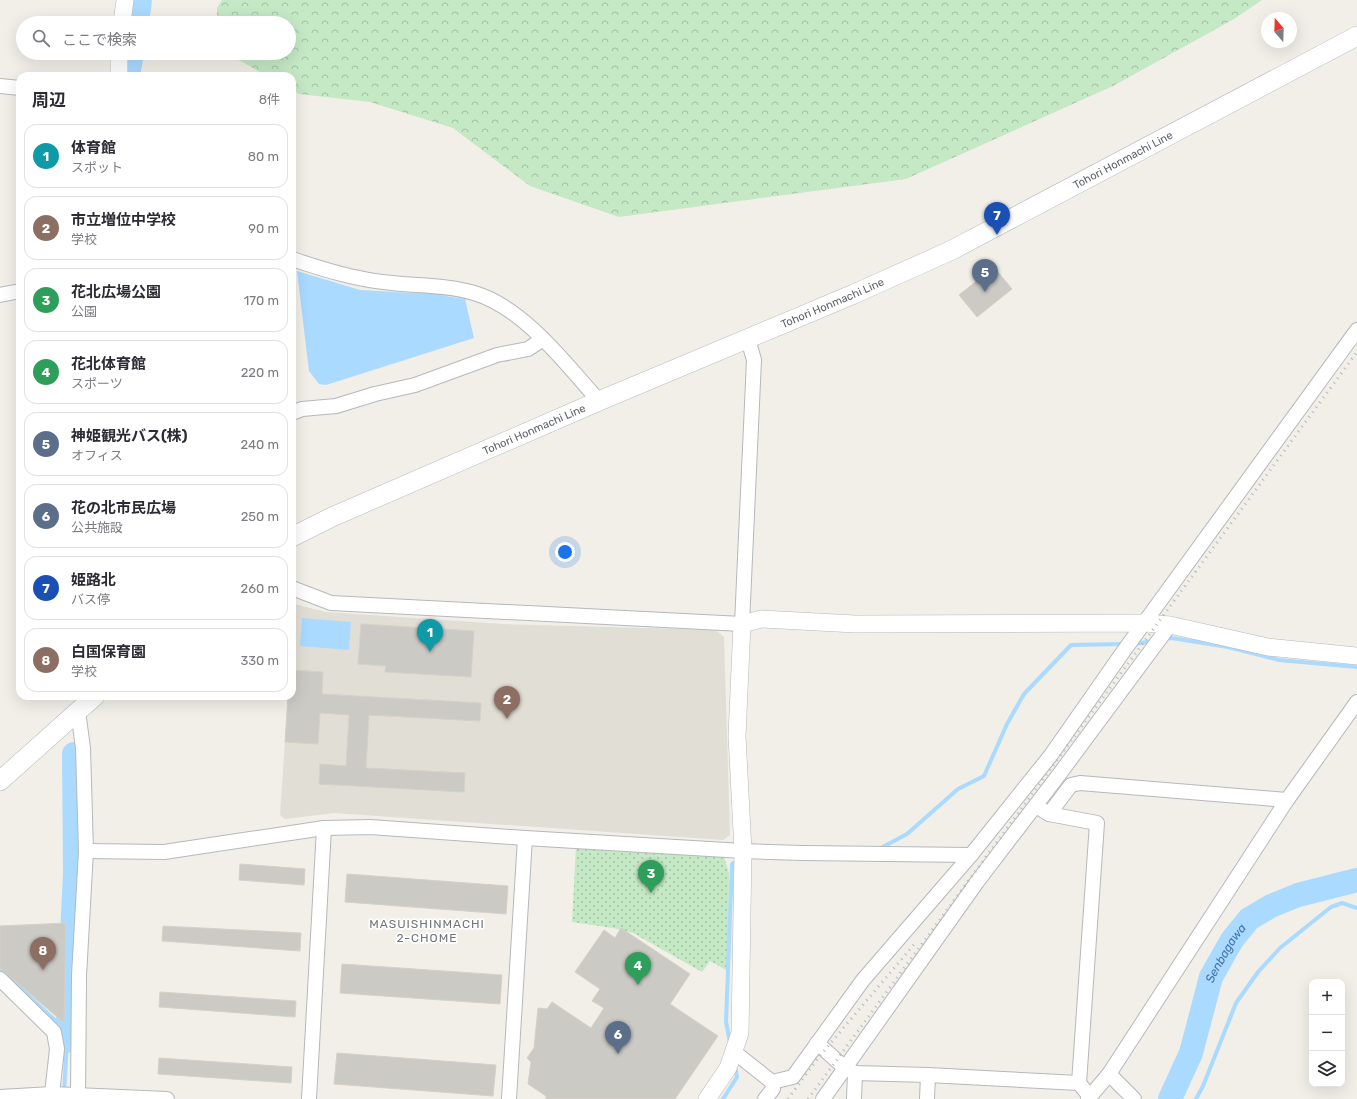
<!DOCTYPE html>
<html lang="ja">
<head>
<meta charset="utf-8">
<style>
	body { margin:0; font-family:Rubik,"Noto Sans JP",sans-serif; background:#f7f7f7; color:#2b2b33 }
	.controls { position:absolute; right:12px; bottom:12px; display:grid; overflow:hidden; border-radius:8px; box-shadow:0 4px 16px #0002 }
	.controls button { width:36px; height:36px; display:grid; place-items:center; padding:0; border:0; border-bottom:1px solid #e1e1e2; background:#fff; color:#2b2b33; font:20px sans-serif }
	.compass { position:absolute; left:1261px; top:12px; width:36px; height:36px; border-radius:50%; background:#fff; box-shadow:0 4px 16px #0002; rotate:341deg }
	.you { position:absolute; left:565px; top:552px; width:14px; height:14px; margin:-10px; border:3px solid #fff; border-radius:50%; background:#1a73e8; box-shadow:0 0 0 6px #1a73e833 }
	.badge { display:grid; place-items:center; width:26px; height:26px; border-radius:50%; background:#111827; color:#fff; font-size:13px; font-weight:700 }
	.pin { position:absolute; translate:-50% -33px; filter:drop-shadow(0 1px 2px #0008) }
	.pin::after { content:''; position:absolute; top:21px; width:14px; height:12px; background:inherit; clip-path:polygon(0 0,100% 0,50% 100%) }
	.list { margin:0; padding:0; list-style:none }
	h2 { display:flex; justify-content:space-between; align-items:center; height:52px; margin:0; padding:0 16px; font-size:17px }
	h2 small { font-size:13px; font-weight:400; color:#7c7c81 }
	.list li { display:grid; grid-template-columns:26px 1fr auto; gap:12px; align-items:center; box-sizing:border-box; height:64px; margin:0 8px 8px; padding:0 8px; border:1px solid #e1e1e2; border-radius:12px }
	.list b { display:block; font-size:15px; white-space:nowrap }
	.list p { margin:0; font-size:13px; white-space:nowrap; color:#7c7c81 }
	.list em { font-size:13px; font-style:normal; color:#7c7c81 }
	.icon { flex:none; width:22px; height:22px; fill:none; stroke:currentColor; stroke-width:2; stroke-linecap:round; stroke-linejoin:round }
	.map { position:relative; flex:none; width:1357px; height:1099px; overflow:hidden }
	.search { position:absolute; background:#fff; box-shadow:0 4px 16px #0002; left:16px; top:16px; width:280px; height:44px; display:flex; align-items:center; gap:10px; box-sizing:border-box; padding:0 14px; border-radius:22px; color:#7c7c81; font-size:15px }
	.panel { position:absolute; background:#fff; box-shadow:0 4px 16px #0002; left:16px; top:72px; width:280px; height:628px; border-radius:12px }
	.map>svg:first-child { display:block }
	.education { fill:#e1ded6 }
	.grass { fill:url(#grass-dots) }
	.forest { fill:url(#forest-crowns) }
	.water { fill:#aadaff }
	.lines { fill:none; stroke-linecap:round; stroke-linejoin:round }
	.stream { stroke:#aadaff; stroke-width:4 }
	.river { stroke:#aadaff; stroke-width:24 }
	.building { fill:#cccac5; stroke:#d6d1c6 }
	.minor-casing { stroke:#b5b8bc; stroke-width:16 }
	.tertiary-casing { stroke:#b5b8bc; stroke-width:18 }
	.secondary-casing { stroke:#b6babf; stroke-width:20 }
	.minor { stroke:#fff; stroke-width:14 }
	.tertiary { stroke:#fff; stroke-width:17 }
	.secondary { stroke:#fff; stroke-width:19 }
	.rail { stroke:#b6b7b8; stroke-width:3; stroke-dasharray:1 5; stroke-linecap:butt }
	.labels { text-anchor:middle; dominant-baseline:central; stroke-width:3.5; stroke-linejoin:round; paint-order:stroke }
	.street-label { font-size:11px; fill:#5f6368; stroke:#fff }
	.neighbourhood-label { font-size:12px; letter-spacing:1px; fill:#70757a; stroke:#fff }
	.water-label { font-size:12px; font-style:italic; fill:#4174aa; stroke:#fff }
</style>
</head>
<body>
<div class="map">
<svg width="1357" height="1099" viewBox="0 0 1357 1099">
	<defs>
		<pattern id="grass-dots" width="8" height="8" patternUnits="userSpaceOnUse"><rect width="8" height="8" fill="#c5e8c5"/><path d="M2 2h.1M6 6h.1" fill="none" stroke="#a3c0a4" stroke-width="1.8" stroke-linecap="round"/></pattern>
		<pattern id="forest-crowns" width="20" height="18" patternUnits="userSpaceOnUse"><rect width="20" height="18" fill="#c5e8c5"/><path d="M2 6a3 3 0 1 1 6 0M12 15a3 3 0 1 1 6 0" fill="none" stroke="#a3c0a4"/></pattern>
	</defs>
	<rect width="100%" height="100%" fill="#f1efe8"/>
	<polygon class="education" points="294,604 326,612 503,624 715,630 724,637 730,835 723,840 334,813 285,819 280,815 288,696 292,696"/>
	<polygon class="grass" points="576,847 724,857 729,873 728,971 710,961 702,972 633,933 613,928 572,922"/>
	<polygon class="forest" points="222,0 1262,0 1234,19 1113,86 906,179 619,217 530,186 453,128 370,102 299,94 292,90 292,76 267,76 226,53 289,53 289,23 217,23 217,8"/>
	<g class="water">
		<polygon points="297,271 360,290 433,294 465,299 474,338 326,385 319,384 309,371"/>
		<polygon points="302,618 351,622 349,650 300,646"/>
	</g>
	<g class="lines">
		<g class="stream">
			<polyline points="1164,639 1172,638 1228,647 1279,660 1357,667"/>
			<polyline points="1134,644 1153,641"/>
			<polyline points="879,849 907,834 958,789 984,776 1007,724 1024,694 1071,645 1124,644"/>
			<polyline points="0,969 61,1026 67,1041 64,1093"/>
			<polyline points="730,1042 726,1022 732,864 738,860"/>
			<polyline points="723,1099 737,1077 735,1066"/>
			<polyline points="1196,1099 1203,1086 1236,1003 1258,972 1280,948 1331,907 1342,903 1357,908"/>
		</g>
		<g class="river">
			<polyline points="137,23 140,0"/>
			<polyline points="128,76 132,53"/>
			<polyline points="67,1041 75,873 74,754"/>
			<path id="s1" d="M1170 1099 1191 1053 1211 977 1232 940 1249 919 1271 906 1298 895 1357 880"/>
		</g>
	</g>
	<g class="building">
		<polygon points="994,267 1012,289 977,317 959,295"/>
		<polygon points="361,624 474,631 471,677 385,672 386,666 358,664"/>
		<polygon points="292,670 323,672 322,694 481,703 480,721 369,715 366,768 465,773 464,792 319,784 320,764 346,766 349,715 320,713 318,744 285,742 288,696 292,696"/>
		<polygon points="240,864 305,869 304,885 239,880"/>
		<polygon points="347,874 508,886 506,914 345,902"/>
		<polygon points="66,923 64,1023 0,968 0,926"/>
		<polygon points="163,926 301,933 300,951 162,941"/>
		<polygon points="621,928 690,974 670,1004 718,1036 675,1099 546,1099 546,1096 528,1084 531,1062 527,1058 534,1048 538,1008 547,1009 552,1002 591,1028 604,1008 592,1001 600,989 575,972 604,930 615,938"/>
		<polygon points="342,964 502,975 500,1004 340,993"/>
		<polygon points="160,992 296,1001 295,1017 159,1007"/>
		<polygon points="337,1053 496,1065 493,1096 334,1084"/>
		<polygon points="159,1058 292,1067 291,1083 158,1074"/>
	</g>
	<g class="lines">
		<defs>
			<g id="minor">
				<polyline points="0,86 20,88"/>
				<path d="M292 259C325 270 357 280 392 283 419 286 447 285 474 293 523 307 566 364 599 401"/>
				<polyline points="0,295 20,291"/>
				<polyline points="292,413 302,409 336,406 375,394 415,385 497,355 528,349 543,339"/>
				<polyline points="292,588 331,603 742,624 754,360 748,339"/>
				<polyline points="78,711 83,748 86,851 79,976 78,1099"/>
				<polyline points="1036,806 1049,814 1097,823 1079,1083 1090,1097"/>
				<polyline points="1049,814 1071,785 1080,783 1287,800"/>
				<polyline points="86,851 164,852 324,828 370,827 525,838 743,851 802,853 971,855"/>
				<polyline points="0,979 54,1032 57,1049 52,1094"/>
				<polyline points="817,1043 845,1068 855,1073 928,1075 1079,1083"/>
				<polyline points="733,1051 772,1082 773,1089 765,1099"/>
				<polyline points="1109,1074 1134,1099"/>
				<polyline points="772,1082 793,1077 863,980 971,855 1051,755 1123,652 1357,330"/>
				<polyline points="0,1097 52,1094 167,1099"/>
				<polyline points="309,1099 324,828"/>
				<polyline points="509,1099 525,838"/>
				<polyline points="823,1099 977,882 1058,776 1170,625"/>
				<polyline points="854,1099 855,1073"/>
				<polyline points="927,1099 928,1075"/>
				<polyline points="1088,1099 1109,1074 1287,800 1357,702"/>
			</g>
			<g id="tertiary">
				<polyline points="122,23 125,0"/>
				<polyline points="119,53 119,76"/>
				<polyline points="707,1099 728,1068 740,1033 743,851 737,736 742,624 761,619 855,624 1145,623 1170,625 1268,647 1357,656"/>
			</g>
			<g id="secondary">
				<path id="s2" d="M292 537 332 517 599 401 854 294 952 250 1357 36"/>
				<polyline points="0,781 95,696"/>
			</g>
		</defs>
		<use href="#minor" class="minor-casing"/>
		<use href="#tertiary" class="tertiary-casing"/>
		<use href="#secondary" class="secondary-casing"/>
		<use href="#minor" class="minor"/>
		<use href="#tertiary" class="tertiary"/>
		<use href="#secondary" class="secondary"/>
		<g class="rail">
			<polyline points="788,1099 818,1058 917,941"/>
			<polyline points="808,1099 1357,352"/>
		</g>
	</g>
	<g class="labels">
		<g class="street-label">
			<text stroke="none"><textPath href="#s2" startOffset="913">Tohori Honmachi Line</textPath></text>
			<text stroke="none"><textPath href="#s2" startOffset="589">Tohori Honmachi Line</textPath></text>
			<text stroke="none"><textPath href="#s2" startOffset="265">Tohori Honmachi Line</textPath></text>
		</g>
		<g class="neighbourhood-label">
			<text x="427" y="924">MASUISHINMACHI<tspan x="427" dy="14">2-CHOME</tspan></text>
		</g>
		<g class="water-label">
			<text stroke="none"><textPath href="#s1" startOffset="157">Senbagawa</textPath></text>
		</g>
	</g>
</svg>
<div class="controls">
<button>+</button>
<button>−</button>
<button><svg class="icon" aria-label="layers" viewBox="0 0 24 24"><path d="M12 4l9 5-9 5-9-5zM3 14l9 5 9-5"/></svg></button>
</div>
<svg class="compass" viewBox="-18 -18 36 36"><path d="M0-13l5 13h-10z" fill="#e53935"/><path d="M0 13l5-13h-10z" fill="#7c7c81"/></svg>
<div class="you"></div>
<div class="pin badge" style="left:430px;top:652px;background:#0f9aa8">1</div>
<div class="pin badge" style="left:507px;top:719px;background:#8d6e63">2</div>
<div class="pin badge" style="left:651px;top:893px;background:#2e9e5b">3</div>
<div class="pin badge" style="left:638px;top:985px;background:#2e9e5b">4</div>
<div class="pin badge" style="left:985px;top:292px;background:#5c6f8a">5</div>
<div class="pin badge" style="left:618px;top:1054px;background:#5c6f8a">6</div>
<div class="pin badge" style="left:997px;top:235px;background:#1a4fb4">7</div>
<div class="pin badge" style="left:43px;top:970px;background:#8d6e63">8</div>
<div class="search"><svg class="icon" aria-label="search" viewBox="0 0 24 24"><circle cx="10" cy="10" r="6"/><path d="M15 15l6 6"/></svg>ここで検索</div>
<section class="panel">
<h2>周辺<small>8件</small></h2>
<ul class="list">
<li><span class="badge" style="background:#0f9aa8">1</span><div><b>体育館</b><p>スポット</p></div><em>80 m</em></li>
<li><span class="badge" style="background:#8d6e63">2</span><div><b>市立増位中学校</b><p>学校</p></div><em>90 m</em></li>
<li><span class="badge" style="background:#2e9e5b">3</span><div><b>花北広場公園</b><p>公園</p></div><em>170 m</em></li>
<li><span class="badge" style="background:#2e9e5b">4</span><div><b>花北体育館</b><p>スポーツ</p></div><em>220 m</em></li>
<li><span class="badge" style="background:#5c6f8a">5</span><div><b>神姫観光バス(株)</b><p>オフィス</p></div><em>240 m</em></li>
<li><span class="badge" style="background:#5c6f8a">6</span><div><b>花の北市民広場</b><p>公共施設</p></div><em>250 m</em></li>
<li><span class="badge" style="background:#1a4fb4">7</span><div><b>姫路北</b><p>バス停</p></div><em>260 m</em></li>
<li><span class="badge" style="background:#8d6e63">8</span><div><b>白国保育園</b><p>学校</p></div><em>330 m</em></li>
</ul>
</section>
</div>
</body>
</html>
